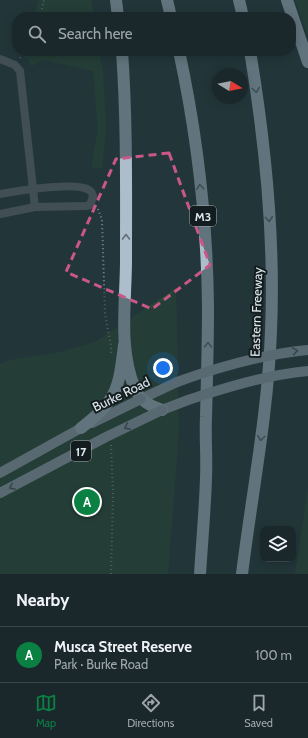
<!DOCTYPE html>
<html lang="en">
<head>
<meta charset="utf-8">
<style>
	body { margin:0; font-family:Cabin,sans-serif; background:#233034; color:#f1f3f6 }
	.controls { position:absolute; right:12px; bottom:12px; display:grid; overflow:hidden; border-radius:8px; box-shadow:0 2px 10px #0003 }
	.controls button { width:36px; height:36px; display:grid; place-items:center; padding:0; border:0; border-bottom:1px solid #384448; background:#1a282c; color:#f1f3f6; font:20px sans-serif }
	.compass { position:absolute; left:212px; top:68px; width:36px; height:36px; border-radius:50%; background:#1a282c; box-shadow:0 2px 10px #0003; rotate:100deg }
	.you { position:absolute; left:163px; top:368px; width:14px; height:14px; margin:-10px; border:3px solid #fff; border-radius:50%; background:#1a73e8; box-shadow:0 0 0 6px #1a73e833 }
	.badge { display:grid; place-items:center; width:26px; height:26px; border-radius:50%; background:#0b8043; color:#fff; font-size:13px; font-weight:700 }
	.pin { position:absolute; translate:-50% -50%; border:2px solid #fff; box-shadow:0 1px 4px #0006 }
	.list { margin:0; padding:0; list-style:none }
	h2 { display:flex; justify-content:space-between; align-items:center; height:52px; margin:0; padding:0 16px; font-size:17px }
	h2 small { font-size:13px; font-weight:400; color:#9fa6a9 }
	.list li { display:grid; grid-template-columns:26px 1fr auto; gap:12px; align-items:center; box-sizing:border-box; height:56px; padding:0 16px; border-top:1px solid #384448 }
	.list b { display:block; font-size:15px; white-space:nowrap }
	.list p { margin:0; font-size:13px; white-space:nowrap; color:#9fa6a9 }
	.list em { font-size:13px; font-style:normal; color:#9fa6a9 }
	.icon { flex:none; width:22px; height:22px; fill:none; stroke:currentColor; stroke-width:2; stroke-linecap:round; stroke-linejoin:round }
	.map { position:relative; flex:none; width:308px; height:574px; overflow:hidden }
	.search { position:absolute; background:#1a282c; box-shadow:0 2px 10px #0003; left:12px; right:12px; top:12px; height:44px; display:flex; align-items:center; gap:10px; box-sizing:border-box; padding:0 14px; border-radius:16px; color:#9fa6a9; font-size:15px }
	.sheet { height:108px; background:#1a282c }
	nav { display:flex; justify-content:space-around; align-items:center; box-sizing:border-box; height:56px; border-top:1px solid #384448; background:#1a282c; font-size:11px; color:#9fa6a9 }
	nav a { display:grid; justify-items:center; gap:2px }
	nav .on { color:#0b8043 }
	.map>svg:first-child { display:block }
	.green { fill:#264733 }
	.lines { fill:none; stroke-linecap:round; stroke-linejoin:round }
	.path { stroke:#819196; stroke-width:2; stroke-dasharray:1 3; stroke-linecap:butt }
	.minor { stroke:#676d73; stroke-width:8 }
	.primary { stroke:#9aa6b3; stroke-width:10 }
	.motorway { stroke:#aebdcc; stroke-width:12 }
	.primary-bridge { stroke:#9aa6b3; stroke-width:10 }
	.motorway-bridge { stroke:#aebdcc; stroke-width:12 }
	.oneway { stroke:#606c75 }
	.oneway2 { stroke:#505a61 }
	.marked { fill:none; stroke:#ca5787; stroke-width:3; stroke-dasharray:8 5; stroke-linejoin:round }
	.labels { text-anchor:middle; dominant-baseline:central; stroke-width:4; stroke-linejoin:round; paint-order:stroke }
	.shield { fill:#131c1e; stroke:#a0acaf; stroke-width:1 }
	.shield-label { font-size:12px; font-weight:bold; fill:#dde9ed }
	.street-label { font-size:13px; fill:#dde9ed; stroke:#131c1e }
</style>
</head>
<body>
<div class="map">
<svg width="308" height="574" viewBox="0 0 308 574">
	<rect width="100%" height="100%" fill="#22363b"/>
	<g class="green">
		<polygon points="39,0 91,0 94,17 33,17"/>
		<polygon points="295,0 308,0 308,36"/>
		<polygon points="22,51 99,51 103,73 106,127 102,169 91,167 98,130 93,71 43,60 31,66 28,59 21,54"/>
		<polygon points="176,288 179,430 168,574 0,574 0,364 9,360 60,352 95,342"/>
		<polygon points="308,488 308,574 295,574"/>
	</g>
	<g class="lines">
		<g class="path">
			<polyline points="40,17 44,0"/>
			<polyline points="20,58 24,51"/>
			<polyline points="98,209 102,220 105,314 111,346 111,355"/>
			<polyline points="111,574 113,494 111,445"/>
		</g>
		<g class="minor">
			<polyline points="0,59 15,65 20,71 35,207"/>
			<path d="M0 194C18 191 75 181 89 190 92 192 93 194 93 197L90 205 86 206 35 207 0 214"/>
		</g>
		<g class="primary">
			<polyline points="141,399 177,382"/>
			<polyline points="162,410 188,400"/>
			<polyline points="0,473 81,428"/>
		</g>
		<g class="motorway">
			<polyline points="116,0 118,17"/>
			<polyline points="167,0 171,17"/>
			<polyline points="239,0 243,17"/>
			<polyline points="287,0 308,62"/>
			<path d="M122 51C127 121 126 190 126 260 126 303 118 348 135 389 140 401 151 406 162 410"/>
			<path d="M179 51C197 134 207 220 208 306 208 343 207 380 206 417 205 437 207 457 206 478 205 510 202 542 200 574"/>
			<path d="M242 574C252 493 268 413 271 331 275 239 265 141 250 51"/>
		</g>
		<g class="primary-bridge">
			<path d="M177 382C219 367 263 354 308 350"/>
			<path d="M188 400C227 387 267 375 308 371"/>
			<polyline points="92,423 141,399"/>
			<polyline points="0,493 106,437 162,410"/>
		</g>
		<path class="motorway-bridge" d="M81 428C117 401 119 388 124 345"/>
	</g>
	<defs><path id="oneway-chevron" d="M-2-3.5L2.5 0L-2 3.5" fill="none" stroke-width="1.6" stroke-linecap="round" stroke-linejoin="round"/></defs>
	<g class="oneway">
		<use href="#oneway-chevron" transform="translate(256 90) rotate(82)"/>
		<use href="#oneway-chevron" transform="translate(200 187) rotate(-96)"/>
		<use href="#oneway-chevron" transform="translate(269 219) rotate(85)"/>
		<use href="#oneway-chevron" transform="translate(126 237) rotate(-90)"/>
		<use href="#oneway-chevron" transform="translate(208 345) rotate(-89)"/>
		<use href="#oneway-chevron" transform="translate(261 438) rotate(97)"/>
	</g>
	<g class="oneway2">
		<use href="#oneway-chevron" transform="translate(295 351) rotate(-9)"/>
		<use href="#oneway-chevron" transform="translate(127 427) rotate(154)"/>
		<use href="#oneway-chevron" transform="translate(12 487) rotate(153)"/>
	</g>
	<path d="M0 0H308V574H0ZM169 153 210 265 152 309 66 272 116 159Z" fill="#22363b" fill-opacity=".55" fill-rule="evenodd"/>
	<path class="marked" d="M169 153 210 265 152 309 66 272 116 159Z"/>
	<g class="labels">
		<g class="shield">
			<rect x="190" y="206" width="26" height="20" rx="3"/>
			<rect x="71" y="441" width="20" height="20" rx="3"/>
		</g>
		<g class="shield-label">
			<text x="203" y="216">M3</text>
			<text x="81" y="451">17</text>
		</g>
		<g class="street-label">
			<text transform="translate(256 312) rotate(-88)">Eastern Freeway</text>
			<text transform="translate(121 394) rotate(-26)">Burke Road</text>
		</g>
	</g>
</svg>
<div class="controls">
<button><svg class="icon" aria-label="layers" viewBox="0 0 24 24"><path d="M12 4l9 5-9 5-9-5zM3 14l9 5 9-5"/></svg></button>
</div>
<svg class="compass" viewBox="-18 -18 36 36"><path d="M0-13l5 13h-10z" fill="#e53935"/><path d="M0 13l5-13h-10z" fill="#9fa6a9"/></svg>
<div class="you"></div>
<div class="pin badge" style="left:87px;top:502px">A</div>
<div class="search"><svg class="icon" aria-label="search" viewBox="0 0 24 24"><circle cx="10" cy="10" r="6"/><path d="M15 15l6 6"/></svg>Search here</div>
</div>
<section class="sheet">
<h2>Nearby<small></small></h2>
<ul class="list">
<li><span class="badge">A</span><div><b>Musca Street Reserve</b><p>Park · Burke Road</p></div><em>100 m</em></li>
</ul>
</section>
<nav>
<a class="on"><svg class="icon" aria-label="map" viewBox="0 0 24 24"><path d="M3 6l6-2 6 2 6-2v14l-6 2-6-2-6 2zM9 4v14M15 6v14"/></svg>Map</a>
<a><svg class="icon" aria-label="directions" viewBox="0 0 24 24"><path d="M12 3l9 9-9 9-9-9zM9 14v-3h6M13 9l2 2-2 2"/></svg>Directions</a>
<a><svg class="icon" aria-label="saved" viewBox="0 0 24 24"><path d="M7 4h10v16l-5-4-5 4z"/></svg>Saved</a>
</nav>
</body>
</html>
